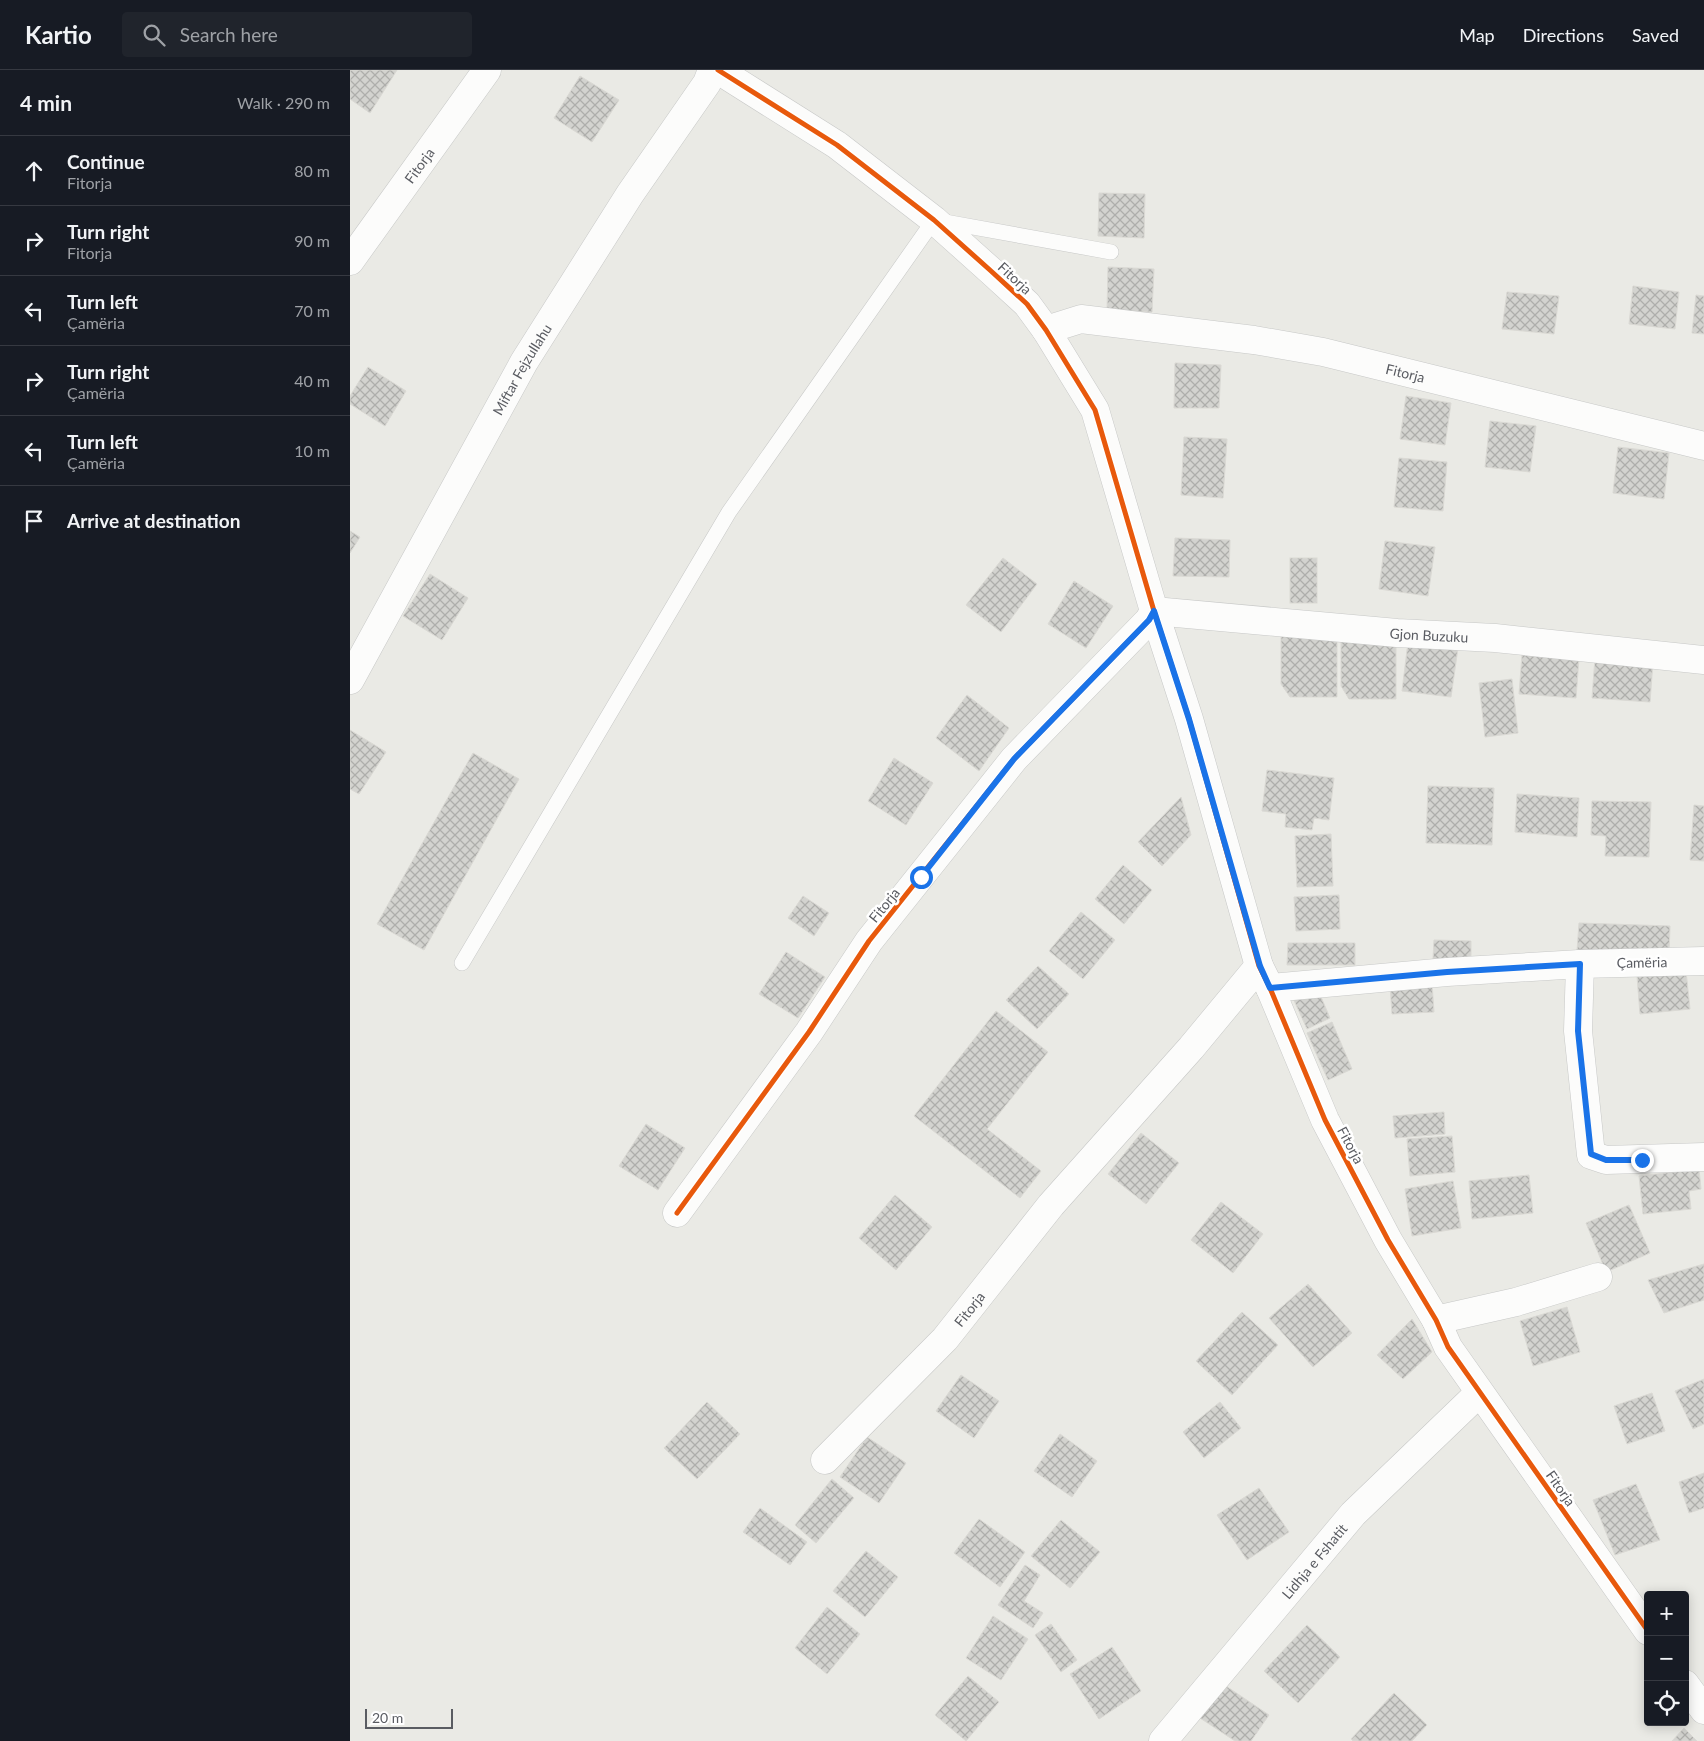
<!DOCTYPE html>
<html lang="en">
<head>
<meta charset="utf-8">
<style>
	body { margin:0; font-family:Lato,sans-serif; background:#20242c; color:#f1f3f6 }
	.controls { position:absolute; right:15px; bottom:15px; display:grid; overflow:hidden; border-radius:5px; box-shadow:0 2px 12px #0003 }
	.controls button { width:45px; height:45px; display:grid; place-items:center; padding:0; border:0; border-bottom:1px solid #363941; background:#171b24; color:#f1f3f6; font:25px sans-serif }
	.scale { position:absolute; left:15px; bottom:12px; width:88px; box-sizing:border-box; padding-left:5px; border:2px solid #5a5c62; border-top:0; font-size:14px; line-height:18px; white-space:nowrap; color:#5a5c62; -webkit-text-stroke:4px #fff; paint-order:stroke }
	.stop { position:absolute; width:15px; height:15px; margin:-11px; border:4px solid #1a73e8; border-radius:50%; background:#fff }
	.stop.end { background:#1a73e8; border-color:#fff; box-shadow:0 1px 5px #0008 }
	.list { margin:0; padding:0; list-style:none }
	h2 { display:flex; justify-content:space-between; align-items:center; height:65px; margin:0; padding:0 20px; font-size:21px }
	h2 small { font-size:16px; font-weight:400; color:#9ea1a6 }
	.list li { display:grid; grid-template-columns:32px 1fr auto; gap:15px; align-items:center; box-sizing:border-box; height:70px; padding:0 20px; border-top:1px solid #363941 }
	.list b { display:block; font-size:19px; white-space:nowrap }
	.list p { margin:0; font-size:16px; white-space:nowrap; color:#9ea1a6 }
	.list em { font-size:16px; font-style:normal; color:#9ea1a6 }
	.icon { flex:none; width:28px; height:28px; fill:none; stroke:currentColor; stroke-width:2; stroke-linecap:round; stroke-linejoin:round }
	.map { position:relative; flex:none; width:1354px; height:1671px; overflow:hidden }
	header { display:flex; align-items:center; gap:30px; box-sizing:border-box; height:70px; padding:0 25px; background:#171b24; border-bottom:1px solid #363941 }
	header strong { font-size:24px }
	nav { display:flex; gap:28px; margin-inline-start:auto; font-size:18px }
	.search { width:350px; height:45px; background:#20242c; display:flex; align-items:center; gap:12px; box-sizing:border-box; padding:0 18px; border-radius:5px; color:#9ea1a6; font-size:19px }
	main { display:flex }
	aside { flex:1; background:#171b24 }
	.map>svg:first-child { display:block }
	.building { fill:url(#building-cross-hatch); stroke:#dad9d4 }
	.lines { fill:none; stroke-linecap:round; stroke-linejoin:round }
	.lane-casing { stroke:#c7c8c7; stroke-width:16 }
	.street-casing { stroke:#c7c8c7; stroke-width:29 }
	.lane { stroke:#fcfcfb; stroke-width:15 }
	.street { stroke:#fcfcfb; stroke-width:28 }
	.cycleway-casing { stroke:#fff; stroke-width:8 }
	.cycleway { stroke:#e8590c; stroke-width:5 }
	.route { stroke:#1a73e8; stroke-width:6 }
	.labels { text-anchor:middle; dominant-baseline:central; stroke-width:5; stroke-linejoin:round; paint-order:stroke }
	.street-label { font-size:14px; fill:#5a5c62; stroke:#fff }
</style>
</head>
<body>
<header>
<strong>Kartio</strong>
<div class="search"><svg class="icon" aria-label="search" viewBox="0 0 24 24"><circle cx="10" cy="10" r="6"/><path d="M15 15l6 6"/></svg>Search here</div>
<nav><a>Map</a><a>Directions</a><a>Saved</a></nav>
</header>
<main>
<aside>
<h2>4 min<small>Walk · 290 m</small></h2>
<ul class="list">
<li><svg class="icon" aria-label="ahead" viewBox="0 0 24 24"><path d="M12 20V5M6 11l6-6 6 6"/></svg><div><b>Continue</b><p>Fitorja</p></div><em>80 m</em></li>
<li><svg class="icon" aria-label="right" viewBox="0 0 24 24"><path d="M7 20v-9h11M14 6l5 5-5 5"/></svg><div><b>Turn right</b><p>Fitorja</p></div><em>90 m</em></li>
<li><svg class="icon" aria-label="left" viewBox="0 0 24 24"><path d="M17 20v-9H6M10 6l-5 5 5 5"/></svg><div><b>Turn left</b><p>Çamëria</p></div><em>70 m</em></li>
<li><svg class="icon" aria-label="right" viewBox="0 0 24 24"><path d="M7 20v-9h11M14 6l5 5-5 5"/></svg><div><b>Turn right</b><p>Çamëria</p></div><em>40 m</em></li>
<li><svg class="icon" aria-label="left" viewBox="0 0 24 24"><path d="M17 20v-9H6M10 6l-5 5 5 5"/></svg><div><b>Turn left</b><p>Çamëria</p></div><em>10 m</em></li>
<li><svg class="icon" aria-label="arrive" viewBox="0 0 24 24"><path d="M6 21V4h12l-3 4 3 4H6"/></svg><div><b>Arrive at destination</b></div></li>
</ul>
</aside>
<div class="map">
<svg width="1354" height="1671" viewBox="0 0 1354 1671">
	<defs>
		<pattern id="building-cross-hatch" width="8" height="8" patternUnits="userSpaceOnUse" patternTransform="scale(1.25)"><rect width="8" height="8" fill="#d3d3cf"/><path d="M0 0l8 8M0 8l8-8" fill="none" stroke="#aeaeab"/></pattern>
	</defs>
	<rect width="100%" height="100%" fill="#eaeae5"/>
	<g class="building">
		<polygon points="0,0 47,0 20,43 0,29"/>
		<polygon points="230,6 269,30 242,72 204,48"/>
		<polygon points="749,123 795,124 794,168 748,166"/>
		<polygon points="758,197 804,199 802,242 757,241"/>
		<polygon points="1283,216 1329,222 1325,259 1279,254"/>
		<polygon points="1157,222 1209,226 1204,264 1152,259"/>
		<polygon points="1346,225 1354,226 1354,264 1342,263"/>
		<polygon points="825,293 871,295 869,338 824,338"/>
		<polygon points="18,297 56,321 35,356 0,334 0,326"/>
		<polygon points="1056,326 1101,333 1095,375 1050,369"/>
		<polygon points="1140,351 1186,356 1180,402 1135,397"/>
		<polygon points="834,367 877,369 873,428 831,425"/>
		<polygon points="1268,377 1319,383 1314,429 1263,423"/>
		<polygon points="1049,388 1097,392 1093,441 1044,437"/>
		<polygon points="0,461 10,467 0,483"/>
		<polygon points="825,468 880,470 879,507 823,506"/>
		<polygon points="1035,471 1085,477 1078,526 1029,519"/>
		<polygon points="653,488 687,514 651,562 616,535"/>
		<rect x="940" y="488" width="27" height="45"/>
		<polygon points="80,504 118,528 92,570 53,546"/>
		<polygon points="724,511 763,536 736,578 698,554"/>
		<polygon points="931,565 987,565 987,627 940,627 931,614"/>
		<polygon points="991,567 1046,567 1046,629 999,629 991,616"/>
		<polygon points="1058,572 1108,578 1101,627 1052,621"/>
		<polygon points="1172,585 1229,588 1226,628 1169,624"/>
		<polygon points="1245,588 1303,592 1300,632 1242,628"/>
		<polygon points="1162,609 1168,663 1135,667 1129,613"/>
		<polygon points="617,625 659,658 629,701 586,668"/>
		<polygon points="0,660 36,682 9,724 0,719"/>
		<polygon points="123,683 169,709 74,880 27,854"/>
		<polygon points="544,688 583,713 556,755 518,731"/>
		<polygon points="917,700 984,708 979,750 964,748 962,760 935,757 936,744 912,741"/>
		<polygon points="1078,716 1144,718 1142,775 1076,773"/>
		<polygon points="1167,724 1229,728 1227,767 1165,762"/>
		<polygon points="831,727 841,765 812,796 788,772"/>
		<polygon points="1242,731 1301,732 1299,787 1255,786 1256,766 1241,765"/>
		<polygon points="1344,735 1354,736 1354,791 1340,790"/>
		<polygon points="981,764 983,816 947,817 945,766"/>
		<polygon points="773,795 802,820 774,854 745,829"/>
		<polygon points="989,825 990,859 946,861 944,827"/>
		<polygon points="453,826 479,843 464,866 438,848"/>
		<polygon points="731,842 765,870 733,909 699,881"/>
		<polygon points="1229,853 1320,856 1319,885 1227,881"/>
		<polygon points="1084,870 1121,871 1121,889 1083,889"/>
		<polygon points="938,873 1005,873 1005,895 937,895"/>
		<polygon points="436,882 475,907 448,948 409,924"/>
		<polygon points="688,896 719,924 687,959 656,930"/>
		<polygon points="1336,901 1340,939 1290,944 1287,906"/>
		<polygon points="1082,913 1084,942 1042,944 1040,915"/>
		<polygon points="966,915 980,948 957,959 942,926"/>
		<polygon points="646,941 698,982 637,1059 691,1101 670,1128 564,1046"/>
		<polygon points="982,952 1002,999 978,1010 957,963"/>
		<polygon points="1094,1042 1095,1064 1045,1068 1043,1046"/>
		<polygon points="296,1054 335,1078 308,1120 269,1096"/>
		<polygon points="791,1063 829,1093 796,1134 758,1104"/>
		<polygon points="1102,1066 1105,1102 1060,1106 1057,1069"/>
		<polygon points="1349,1099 1351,1119 1339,1121 1341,1139 1293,1144 1289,1106"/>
		<polygon points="1179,1105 1183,1143 1122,1149 1119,1111"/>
		<polygon points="1103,1111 1111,1158 1062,1166 1055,1119"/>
		<polygon points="545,1125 582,1157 546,1200 509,1168"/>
		<polygon points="871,1132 913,1164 883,1203 841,1170"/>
		<polygon points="1279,1135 1300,1183 1256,1202 1236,1153"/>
		<polygon points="1354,1194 1354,1230 1314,1243 1298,1210"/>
		<polygon points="958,1214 1002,1263 963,1297 919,1248"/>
		<polygon points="1217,1237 1230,1282 1183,1296 1170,1251"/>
		<polygon points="892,1242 928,1275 882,1325 846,1291"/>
		<polygon points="1062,1249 1082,1282 1053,1309 1027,1285"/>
		<polygon points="611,1305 649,1331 624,1368 586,1341"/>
		<polygon points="1354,1309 1354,1354 1343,1359 1325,1321"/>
		<polygon points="1302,1323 1315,1361 1277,1374 1264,1336"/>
		<polygon points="357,1332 390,1364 347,1409 314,1378"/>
		<polygon points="870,1332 891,1358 854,1388 833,1362"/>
		<polygon points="710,1364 747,1391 722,1427 684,1401"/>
		<polygon points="517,1367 556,1393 529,1433 490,1407"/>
		<polygon points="1354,1403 1354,1438 1339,1443 1329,1412"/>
		<polygon points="482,1409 504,1428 466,1473 445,1455"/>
		<polygon points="1286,1414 1310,1470 1265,1485 1243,1430"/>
		<polygon points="909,1418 939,1462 897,1490 867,1445"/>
		<polygon points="410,1438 457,1472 440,1495 393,1462"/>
		<polygon points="629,1449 675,1482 650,1517 604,1483"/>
		<polygon points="711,1450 750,1482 720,1518 681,1486"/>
		<polygon points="516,1481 548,1507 515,1547 483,1521"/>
		<polygon points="675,1495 690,1505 674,1531 693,1543 683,1558 648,1535"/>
		<polygon points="477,1537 510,1564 477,1604 445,1578"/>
		<polygon points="643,1546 678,1569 651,1610 616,1588"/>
		<polygon points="701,1554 727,1590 711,1602 685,1565"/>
		<polygon points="957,1555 990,1587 948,1633 914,1601"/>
		<polygon points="762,1577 791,1621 749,1649 720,1604"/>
		<polygon points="618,1606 649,1632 616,1671 585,1645"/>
		<polygon points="873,1614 919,1645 901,1671 885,1671 850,1648"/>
		<polygon points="1044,1623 1077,1655 1062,1671 1003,1671 1001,1669"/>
		<polygon points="1334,1658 1347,1671 1322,1671"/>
	</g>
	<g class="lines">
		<defs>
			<polyline id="lane" points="112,893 379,442 584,150 761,182"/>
			<g id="street">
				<polyline points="368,0 487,75 584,150 641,201 677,234 696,260 745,340 804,541 839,649 909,896 920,918 975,1050 1038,1170 1086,1250 1098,1277 1298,1561"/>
				<path id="s1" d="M0 191 137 0"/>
				<path id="s2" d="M696 260 731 249 904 270 973 282 1354 376"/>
				<path id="s3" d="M804 541 1047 563 1145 568 1354 590"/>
				<path id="s4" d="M0 610 174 292 280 124 357 13 362 0"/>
				<polyline points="1354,891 1230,894 1228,961 1241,1085 1256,1090 1354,1087"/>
				<polyline points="920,918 1097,902 1230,894"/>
				<polyline points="327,1143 459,962 519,871 664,689 799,550 804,541"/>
				<polyline points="1086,1250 1166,1232 1248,1207"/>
				<path id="s5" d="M475 1390 595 1269 701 1135 841 978 909 896"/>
				<polyline points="1335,1614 1354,1640"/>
				<path id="s6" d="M813 1671 1003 1444 1129 1323"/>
			</g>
		</defs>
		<use href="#lane" class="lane-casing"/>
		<use href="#street" class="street-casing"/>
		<use href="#lane" class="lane"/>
		<use href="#street" class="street"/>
		<defs>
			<g id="cycleway">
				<polyline points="368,0 487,75 584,150 641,201 677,234 696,260 745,340 804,541 839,649 909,896 920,918 975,1050 1038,1170 1086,1250 1098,1277 1298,1561"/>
				<polyline points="327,1143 459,962 519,871 664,689 799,550 804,541"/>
			</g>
		</defs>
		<use href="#cycleway" class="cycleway-casing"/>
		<use href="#cycleway" class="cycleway"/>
	</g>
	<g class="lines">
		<polyline class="route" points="571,807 664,689 799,550 804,541 839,649 910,896 920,918 1097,902 1230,894 1228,961 1241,1084 1256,1090 1292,1090"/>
	</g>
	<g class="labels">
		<g class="street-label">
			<text stroke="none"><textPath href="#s1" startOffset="118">Fitorja</textPath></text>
			<text transform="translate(665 208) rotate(43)">Fitorja</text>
			<text stroke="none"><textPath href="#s4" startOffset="355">Miftar Fejzullahu</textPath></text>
			<text stroke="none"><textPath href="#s2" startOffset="366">Fitorja</textPath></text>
			<text stroke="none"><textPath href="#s3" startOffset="276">Gjon Buzuku</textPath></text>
			<text transform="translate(534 835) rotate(-51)">Fitorja</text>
			<text transform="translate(1292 892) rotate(-1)">Çamëria</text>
			<text transform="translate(1001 1075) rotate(62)">Fitorja</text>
			<text stroke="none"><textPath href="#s5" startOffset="209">Fitorja</textPath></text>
			<text transform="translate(1211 1418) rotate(55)">Fitorja</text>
			<text stroke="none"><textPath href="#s6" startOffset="235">Lidhja e Fshatit</textPath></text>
		</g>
	</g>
</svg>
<div class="controls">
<button>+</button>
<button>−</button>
<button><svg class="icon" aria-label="locate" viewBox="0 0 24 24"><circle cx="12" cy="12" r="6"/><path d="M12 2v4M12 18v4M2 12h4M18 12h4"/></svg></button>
</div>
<div class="scale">20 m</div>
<div class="stop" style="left:571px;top:807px"></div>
<div class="stop end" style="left:1292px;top:1090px"></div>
</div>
</main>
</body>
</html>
